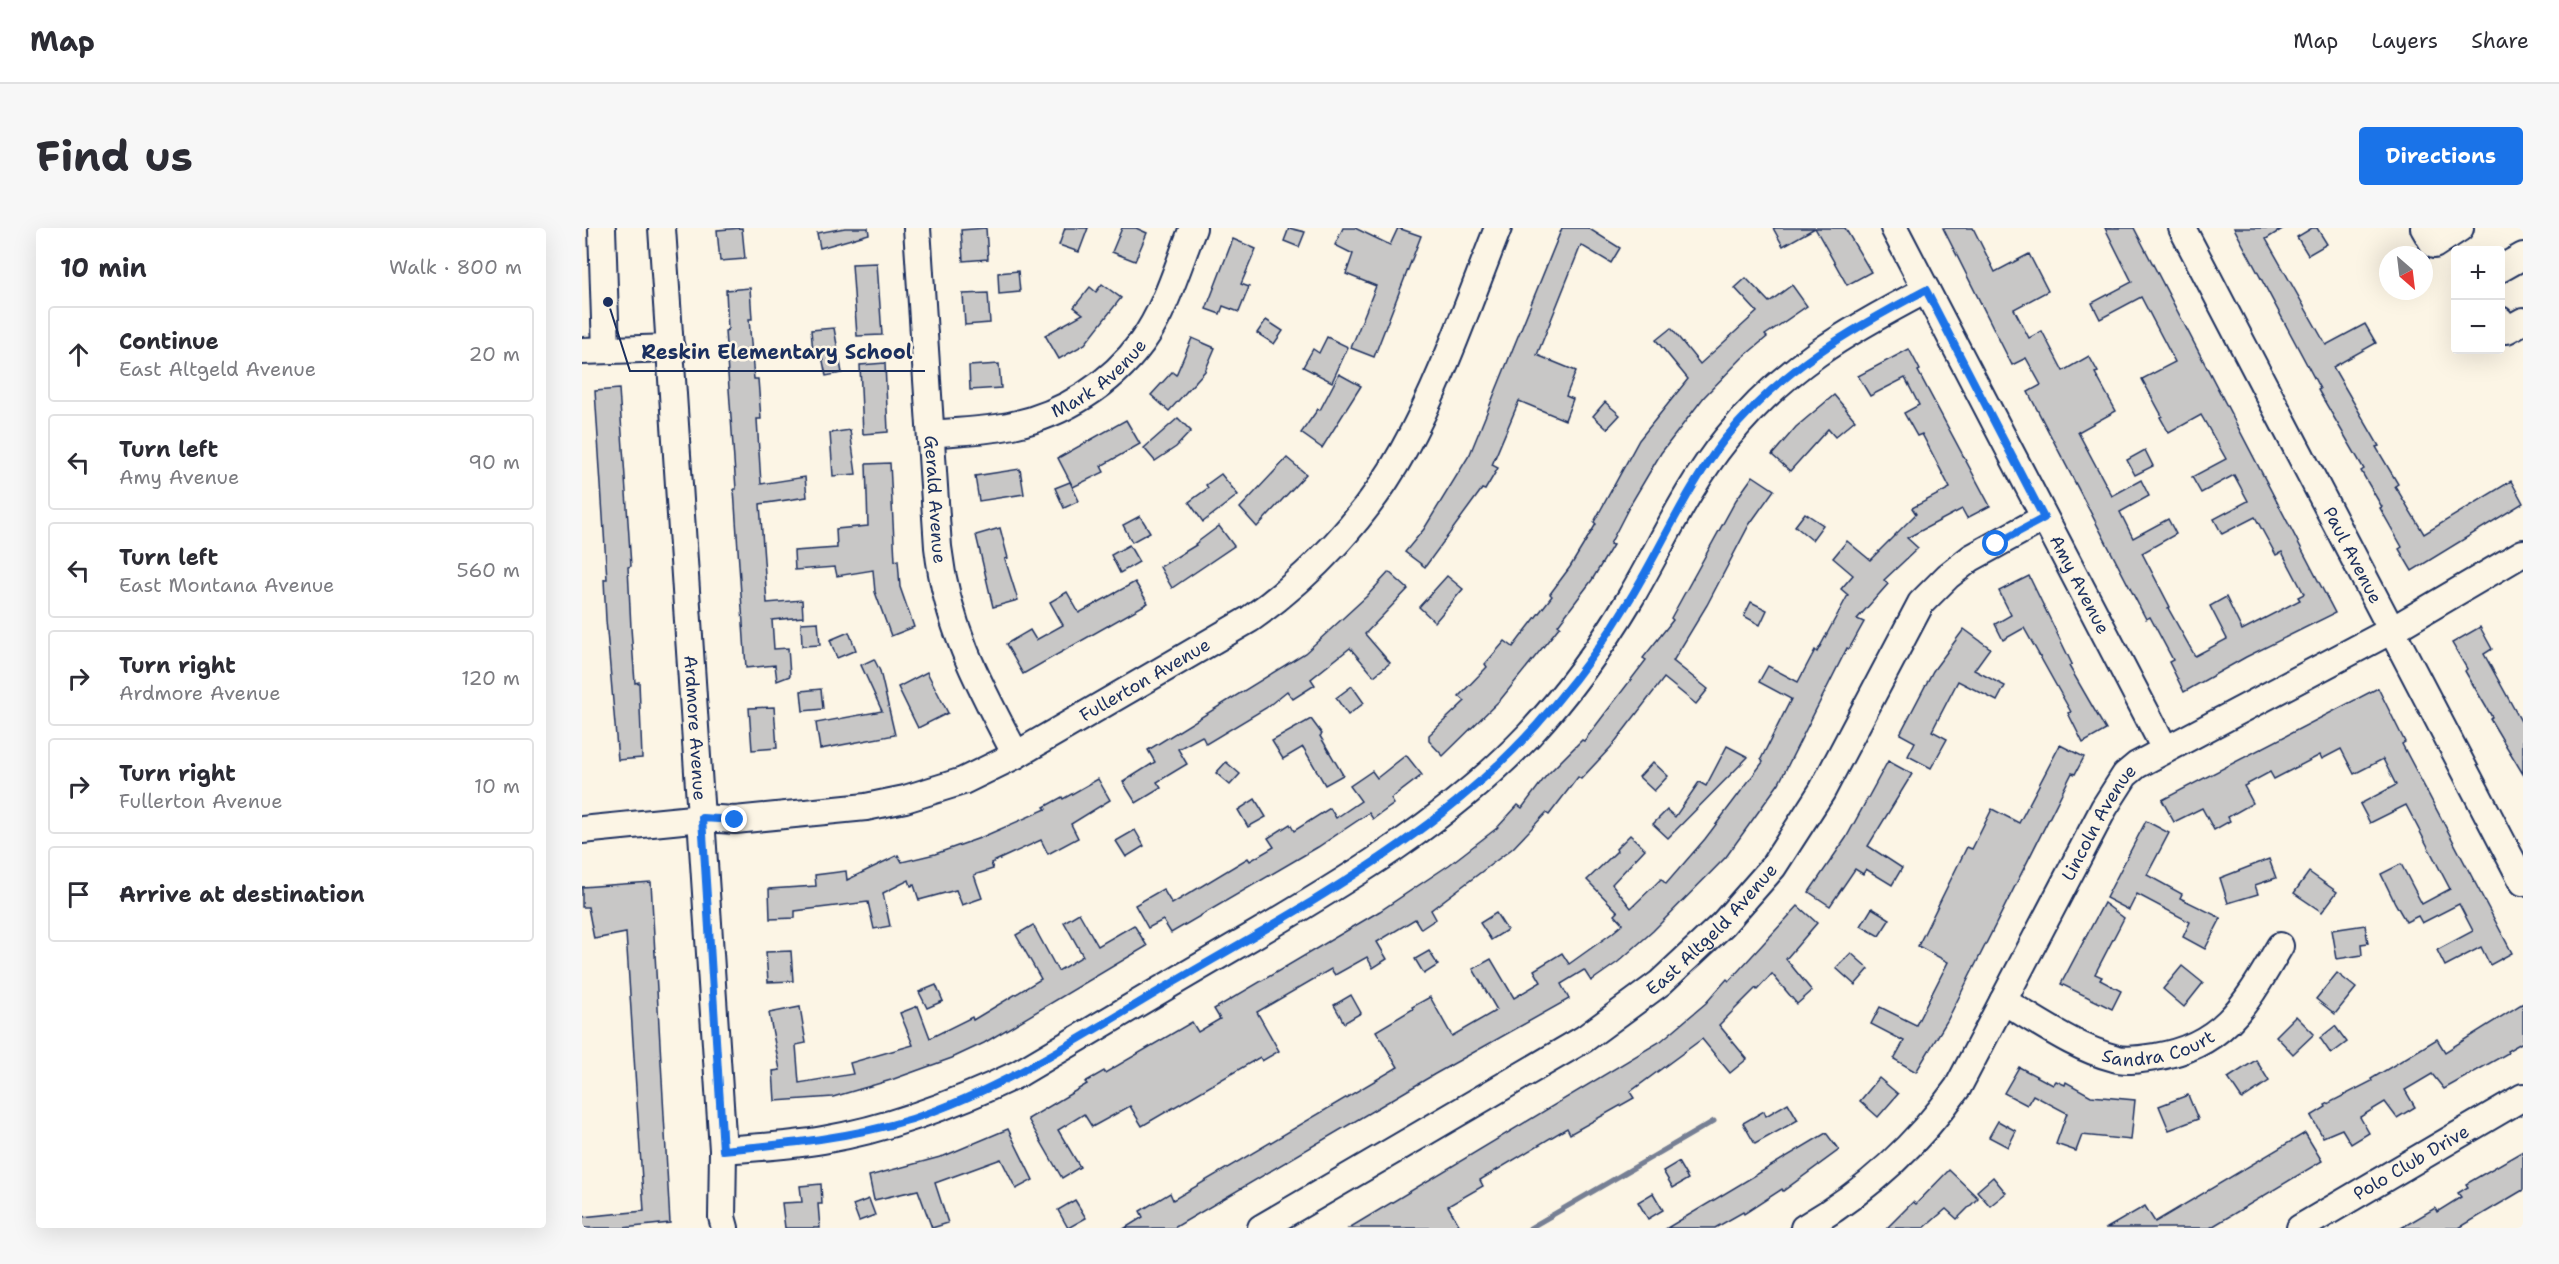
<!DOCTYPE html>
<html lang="en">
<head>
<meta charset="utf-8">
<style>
	body { margin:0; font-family:"Shantell Sans",sans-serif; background:#f7f7f7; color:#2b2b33 }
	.controls { position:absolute; right:18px; top:18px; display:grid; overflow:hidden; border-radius:6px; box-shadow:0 6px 24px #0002 }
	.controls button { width:54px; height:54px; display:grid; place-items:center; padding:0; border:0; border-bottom:2px solid #e1e1e2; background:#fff; color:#2b2b33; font:30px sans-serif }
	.compass { position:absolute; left:1797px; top:18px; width:54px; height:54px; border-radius:50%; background:#fff; box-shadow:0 6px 24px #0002; rotate:152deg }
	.stop { position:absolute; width:18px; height:18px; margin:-14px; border:4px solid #1a73e8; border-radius:50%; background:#fff }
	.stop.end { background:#1a73e8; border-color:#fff; box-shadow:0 2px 6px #0008 }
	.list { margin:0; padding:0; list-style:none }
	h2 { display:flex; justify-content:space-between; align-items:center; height:78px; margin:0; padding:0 24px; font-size:26px }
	h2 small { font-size:20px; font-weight:400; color:#7c7c81 }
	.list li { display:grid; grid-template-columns:39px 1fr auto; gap:18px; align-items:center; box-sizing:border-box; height:96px; margin:0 12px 12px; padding:0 12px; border:2px solid #e1e1e2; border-radius:6px }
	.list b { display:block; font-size:22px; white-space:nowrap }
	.list p { margin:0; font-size:20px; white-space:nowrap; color:#7c7c81 }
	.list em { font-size:20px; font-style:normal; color:#7c7c81 }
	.icon { flex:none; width:33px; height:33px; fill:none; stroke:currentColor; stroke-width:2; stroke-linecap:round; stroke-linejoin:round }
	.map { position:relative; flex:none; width:1941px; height:1000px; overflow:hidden; border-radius:6px }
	header { display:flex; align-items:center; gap:36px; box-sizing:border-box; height:84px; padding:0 30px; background:#fff; border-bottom:2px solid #e1e1e2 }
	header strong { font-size:28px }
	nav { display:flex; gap:33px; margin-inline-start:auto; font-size:21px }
	.intro { display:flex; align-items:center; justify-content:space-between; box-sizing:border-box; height:144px; padding:0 36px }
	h1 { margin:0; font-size:42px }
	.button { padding:15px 27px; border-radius:6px; background:#1a73e8; color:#fff; font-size:21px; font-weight:700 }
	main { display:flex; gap:36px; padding:0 36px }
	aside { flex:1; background:#fff; border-radius:6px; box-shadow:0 6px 24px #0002 }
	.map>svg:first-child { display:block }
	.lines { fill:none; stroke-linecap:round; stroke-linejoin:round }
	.stream { stroke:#767f94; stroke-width:5 }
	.building { fill:#c8c7c6; stroke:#1b2f5e; stroke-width:1.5 }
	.minor-casing { stroke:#1b2f5e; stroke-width:30 }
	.minor { stroke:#fcf5e5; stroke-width:26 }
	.route { stroke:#1a73e8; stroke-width:8 }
	.labels { text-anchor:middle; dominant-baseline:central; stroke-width:5; stroke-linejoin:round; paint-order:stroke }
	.street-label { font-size:18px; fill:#1b2f5e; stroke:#fcf5e5 }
	.leader { fill:none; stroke:#1b2f5e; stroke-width:2 }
	.callout-dot { fill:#1b2f5e; stroke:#fcf5e5; stroke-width:2 }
	.callout-label { font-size:20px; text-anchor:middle; font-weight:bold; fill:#1b2f5e; stroke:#fcf5e5; stroke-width:5; stroke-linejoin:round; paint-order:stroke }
</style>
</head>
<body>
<header>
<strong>Map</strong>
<nav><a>Map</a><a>Layers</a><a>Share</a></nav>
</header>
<div class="intro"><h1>Find us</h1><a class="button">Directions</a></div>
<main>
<aside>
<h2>10 min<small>Walk · 800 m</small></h2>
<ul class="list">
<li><svg class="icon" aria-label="ahead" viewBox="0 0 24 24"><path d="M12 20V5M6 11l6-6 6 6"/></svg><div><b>Continue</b><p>East Altgeld Avenue</p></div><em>20 m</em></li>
<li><svg class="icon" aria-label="left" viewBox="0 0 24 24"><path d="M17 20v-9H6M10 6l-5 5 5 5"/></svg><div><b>Turn left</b><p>Amy Avenue</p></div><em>90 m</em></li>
<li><svg class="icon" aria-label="left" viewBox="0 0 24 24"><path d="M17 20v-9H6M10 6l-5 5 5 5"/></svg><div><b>Turn left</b><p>East Montana Avenue</p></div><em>560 m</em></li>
<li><svg class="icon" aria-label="right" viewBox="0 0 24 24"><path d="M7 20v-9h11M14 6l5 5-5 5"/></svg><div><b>Turn right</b><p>Ardmore Avenue</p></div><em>120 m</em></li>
<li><svg class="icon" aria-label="right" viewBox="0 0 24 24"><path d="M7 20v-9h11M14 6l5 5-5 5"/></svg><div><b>Turn right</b><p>Fullerton Avenue</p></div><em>10 m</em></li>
<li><svg class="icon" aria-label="arrive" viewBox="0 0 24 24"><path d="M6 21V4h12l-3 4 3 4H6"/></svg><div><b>Arrive at destination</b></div></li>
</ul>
</aside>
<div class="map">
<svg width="1941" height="1000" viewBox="0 0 1941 1000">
	<rect width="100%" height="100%" fill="#fcf5e5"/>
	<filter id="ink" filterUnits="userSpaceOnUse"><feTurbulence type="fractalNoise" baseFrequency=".0167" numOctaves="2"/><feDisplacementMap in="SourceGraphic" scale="12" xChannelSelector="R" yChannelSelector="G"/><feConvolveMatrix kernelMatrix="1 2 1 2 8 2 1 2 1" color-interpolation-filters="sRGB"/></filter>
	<g filter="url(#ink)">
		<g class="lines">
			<polyline class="stream" points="948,1000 1132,893"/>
		</g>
		<g class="building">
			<polygon points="160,0 163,31 138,33 135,2"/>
			<polygon points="263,0 286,0 287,6 238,20 235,5"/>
			<polygon points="404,0 406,31 381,33 379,2"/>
			<polygon points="483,0 506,0 497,24 477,17"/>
			<polygon points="540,0 554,0 565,5 553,33 530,24"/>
			<polygon points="707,0 723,4 717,19 702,13"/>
			<polygon points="761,0 773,0 808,17 816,0 839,8 792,129 769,120 794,58 764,46 771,26 753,17"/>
			<polygon points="980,0 1006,0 1038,20 1029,35 999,17 955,127 994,143 984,168 991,171 983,192 937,173 910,237 916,240 903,262 900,261 843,339 823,324 842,301 888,226"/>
			<polygon points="1191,0 1263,0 1289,44 1265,57 1233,0 1201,18"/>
			<polygon points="1361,0 1391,0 1413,44 1447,26 1466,63 1432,81 1447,110 1460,103 1481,143 1507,128 1516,144 1513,145 1534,183 1496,204 1530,268 1559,252 1567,268 1538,284 1551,310 1586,291 1594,306 1560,325 1588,379 1586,380 1613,428 1645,411 1628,378 1644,369 1660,402 1718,372 1716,369 1722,366 1700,324 1694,327 1673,289 1640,306 1632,291 1666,273 1652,247 1619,265 1610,249 1644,231 1619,187 1587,205 1578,189 1580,188 1560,151 1593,134 1559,69 1518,91 1510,75 1550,54 1523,0 1552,0 1753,385 1664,429 1602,464 1587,434 1591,432 1568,389 1564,391 1446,164 1459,157 1444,130 1430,137"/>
			<polygon points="1652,0 1702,0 1684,11 1744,117 1783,96 1794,115 1751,139 1797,218 1794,219 1816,256 1813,258 1842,306 1929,253 1941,275 1830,343 1817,321 1820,319 1798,280 1800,279 1779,243 1782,241 1736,162 1738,161"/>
			<polygon points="1730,0 1735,0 1745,16 1726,27 1715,9"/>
			<polygon points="651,11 674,21 659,56 667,59 657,84 641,78 638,86 624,81"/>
			<polygon points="295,35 300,107 275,108 270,36"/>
			<polygon points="436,43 438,64 417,66 416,45"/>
			<polygon points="1164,50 1187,74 1210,57 1225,78 1183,107 1185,109 1160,130 1122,169 1079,225 1047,279 1028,316 1031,317 1010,352 976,397 978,398 919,471 861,528 847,513 847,507 883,473 877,468 905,439 903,436 923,413 931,419 970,368 968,366 988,339 1014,296 1012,294 1057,212 1106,151 1074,112 1089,100 1118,136 1175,84 1153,60"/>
			<polygon points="520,56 539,70 503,116 477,131 463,107 501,86 492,79 508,59 514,64"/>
			<polygon points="168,60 170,91 167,91 172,151 176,151 179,191 175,191 179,256 223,249 225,269 178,276 185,375 220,372 221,389 190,392 192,421 206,420 208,448 195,453 193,437 164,440 154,292 152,261 154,261 143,103 146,102 144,62"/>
			<polygon points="406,65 408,95 383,97 381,66"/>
			<polygon points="684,92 701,103 692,116 675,105"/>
			<polygon points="252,100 260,145 244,148 239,123 231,124 229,102"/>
			<polygon points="745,109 766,119 750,154 721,139 731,121 737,125"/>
			<polygon points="610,110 633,120 623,143 587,183 569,167 590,144 594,147"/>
			<polygon points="1327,121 1338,142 1336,143 1408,278 1385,290 1380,281 1325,310 1336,320 1302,352 1306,356 1275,391 1282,394 1267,421 1265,420 1197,555 1144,629 1071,703 1036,734 1009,753 1002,742 979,756 987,771 853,846 592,1000 543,1000 561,989 558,983 588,965 591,972 816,839 794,803 831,781 830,779 848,769 870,808 915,782 891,741 909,731 932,770 959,754 952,742 980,725 987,736 1029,706 1041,696 1033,687 1036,684 1005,652 1035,623 1034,621 1048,607 1063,621 1030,656 1049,680 1079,651 1084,656 1123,611 1181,534 1179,531 1209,471 1177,454 1186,438 1216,454 1233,422 1235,424 1266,367 1259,361 1271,347 1251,330 1265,313 1288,332 1334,286 1330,280 1368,260 1340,206 1335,208 1322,185 1337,177 1323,150 1288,168 1276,148"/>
			<polygon points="303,135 306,204 281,206 278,137"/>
			<polygon points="417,136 419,160 388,162 387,138"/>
			<polygon points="757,146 779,158 740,220 719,205 736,181 738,182"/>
			<polygon points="37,161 49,338 46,339 49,400 53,455 57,454 60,530 36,532 24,392 22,351 25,351 13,163"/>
			<polygon points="1252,167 1273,192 1253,209 1246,201 1208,243 1190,227 1214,199"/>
			<polygon points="1023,174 1038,187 1025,201 1011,188"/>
			<polygon points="596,190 609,203 594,219 573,233 562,220"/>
			<polygon points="544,192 558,216 519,238 522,244 491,259 476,230"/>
			<polygon points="268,202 274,246 251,248 248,205"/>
			<polygon points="1563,222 1571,238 1553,247 1545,232"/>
			<polygon points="705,230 724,246 675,299 658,280"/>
			<polygon points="308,235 313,333 316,332 318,359 332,399 309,408 293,364 291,342 255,348 253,339 213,342 212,323 255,320 254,301 286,298 284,236"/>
			<polygon points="438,241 442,266 397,273 393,248"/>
			<polygon points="639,246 656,267 621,294 607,274 626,260 624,257"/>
			<polygon points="1171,248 1192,262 1167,297 1125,377 1091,433 1126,461 1114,476 1082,450 1029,519 999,551 996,549 967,587 964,585 931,620 849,682 854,691 839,701 833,691 795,714 805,731 791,740 785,729 753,747 749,741 675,784 697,823 680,833 678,829 560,898 548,878 510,899 502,886 476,902 498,939 480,950 446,891 505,856 503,854 522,843 523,845 610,794 616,804 638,791 632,781 798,683 867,637 915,600 936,577 940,580 964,548 1000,512 1002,513 1064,432 1061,430 1091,392 1089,390 1154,272"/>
			<polygon points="488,254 497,273 482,280 473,260"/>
			<polygon points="1223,285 1241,297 1230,312 1213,298"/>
			<polygon points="558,288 568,304 550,314 541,297"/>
			<polygon points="637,298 652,318 590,360 578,339 614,317 613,316"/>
			<polygon points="418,300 426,330 423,331 436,372 411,379 394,307"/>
			<polygon points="547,317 557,334 538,345 529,327"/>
			<polygon points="807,344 826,361 783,406 808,435 792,448 768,420 729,451 733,457 711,471 705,463 684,480 624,516 620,508 596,521 605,536 575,554 579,560 554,575 541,554 573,534 566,522 723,425 785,368"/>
			<polygon points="865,348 881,361 853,394 837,379"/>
			<polygon points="1447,348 1490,436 1487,438 1524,502 1501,515 1486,485 1489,484 1442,400 1421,412 1413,396 1429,387 1417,363"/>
			<polygon points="553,354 566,375 441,446 424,416 448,402 454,412 481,397 468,374 485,364 497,385"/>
			<polygon points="1169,374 1185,382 1178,397 1162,388"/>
			<polygon points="236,394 238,417 220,418 219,395"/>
			<polygon points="1898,399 1910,421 1902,426 1941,497 1941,546 1908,491 1910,489 1883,443 1885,441 1870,415"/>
			<polygon points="1382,401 1408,420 1392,442 1423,458 1415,473 1376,453 1350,503 1365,511 1349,540 1326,528 1333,514 1318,506 1351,443"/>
			<polygon points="267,404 274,422 255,430 248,412"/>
			<polygon points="292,431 298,443 313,507 238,521 234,495 300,483 279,437"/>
			<polygon points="345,444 366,485 336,500 316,459"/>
			<polygon points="770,458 782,475 766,487 754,470"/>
			<polygon points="1796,460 1823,514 1820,516 1930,725 1908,737 1899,719 1863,738 1855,722 1891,703 1877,676 1840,695 1836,688 1824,694 1813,675 1799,646 1819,636 1840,676 1868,661 1824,577 1788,595 1778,576 1814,557 1801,531 1772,546 1759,521 1740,531 1738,527 1692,551 1688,544 1662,558 1671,575 1646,589 1648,593 1632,602 1620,580 1592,594 1580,572"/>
			<polygon points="239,461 241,481 221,483 219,463"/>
			<polygon points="192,479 195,520 170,522 167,480"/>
			<polygon points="729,491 740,506 738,508 761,547 743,557 721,519 701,531 690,513"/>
			<polygon points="1478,517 1502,529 1493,546 1490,545 1365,793 1334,844 1312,831 1322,813 1289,796 1298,779 1334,797 1366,734 1336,718 1376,637 1385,619 1390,621 1410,581 1437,595"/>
			<polygon points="1145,518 1166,529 1086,610 1071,596 1085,582 1093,589 1117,554 1124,558"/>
			<polygon points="824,527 840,547 809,571 812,576 791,591 787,585 736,619 589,705 581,692 566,700 553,677 581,661 590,676 666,630 668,633 692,619 686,610 708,596 712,603 748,580 754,590 779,573 768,558 790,543 795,550"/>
			<polygon points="1306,533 1330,546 1286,618 1320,640 1310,657 1284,641 1281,646 1273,641 1248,678 1227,664 1264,610"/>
			<polygon points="644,534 658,546 648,557 634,545"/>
			<polygon points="1071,534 1086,548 1072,563 1057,549"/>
			<polygon points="516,551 528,572 489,596 496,610 466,626 459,612 409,635 411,641 392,647 400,670 380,677 374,662 337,672 332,657 329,658 327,652 301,665 308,698 292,701 286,674 213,683 213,690 188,691 187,661 234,658 233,647 264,643 265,652 316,627 320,634 353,626 398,610 464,581 462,579 480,569 481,571"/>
			<polygon points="673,571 684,589 666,599 656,582"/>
			<polygon points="1564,593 1587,605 1565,647 1600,666 1598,670 1639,690 1623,721 1601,709 1608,694 1555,666 1547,682 1524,670"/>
			<polygon points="553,602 562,618 544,629 534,613"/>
			<polygon points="1687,631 1694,650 1673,657 1676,666 1646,675 1638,650"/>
			<polygon points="1727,644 1755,664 1740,684 1712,665"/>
			<polygon points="69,654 88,995 41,1000 0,1000 0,989 62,983 44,705 12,711 6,679 0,679 0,659"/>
			<polygon points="1522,675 1542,690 1513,746 1520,749 1518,752 1539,763 1530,781 1479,756"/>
			<polygon points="1216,678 1235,695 1204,731 1230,763 1215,776 1190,746 1175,762 1174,760 1137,797 1165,831 1148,845 1120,811 1048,864 1052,870 988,906 985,900 898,952 901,958 866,978 879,1000 767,1000 1079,813 1124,775 1145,751 1147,753"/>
			<polygon points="1290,680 1308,691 1297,708 1279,698"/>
			<polygon points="497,685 516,718 552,697 565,718 402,815 370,830 309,852 251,869 193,873 191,843 198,842 187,785 218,779 224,815 214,817 217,855 271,846 268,835 331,817 318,785 336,778 348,810 390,789 391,792 459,751 434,707 451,697 476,743 501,728 482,694"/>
			<polygon points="914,685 925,702 909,712 898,695"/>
			<polygon points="1783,697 1786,715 1779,716 1780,727 1755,731 1750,702"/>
			<polygon points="209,723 211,753 186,754 184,724"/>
			<polygon points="847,723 856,737 842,746 833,731"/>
			<polygon points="1269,725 1287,741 1273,757 1254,740"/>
			<polygon points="1600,738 1621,755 1602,779 1581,761"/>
			<polygon points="1755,745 1774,760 1753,786 1734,771"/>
			<polygon points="354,757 361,773 345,780 337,764"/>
			<polygon points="769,767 779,785 762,795 752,777"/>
			<polygon points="1941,775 1941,814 1925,823 1926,825 1862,861 1850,846 1823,862 1833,879 1815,890 1803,874 1778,889 1787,905 1769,916 1760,901 1741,909 1729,888 1744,879 1743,877 1790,853 1789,851 1855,811 1863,824"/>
			<polygon points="1714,788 1732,806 1711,826 1694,808"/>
			<polygon points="1753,798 1765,814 1749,826 1738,810"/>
			<polygon points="1674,832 1687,853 1660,871 1646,850"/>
			<polygon points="1437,839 1471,857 1474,853 1483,857 1484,854 1509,868 1553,872 1549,912 1500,907 1494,923 1474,916 1485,885 1451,867 1445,877 1422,865"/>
			<polygon points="1297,850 1316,866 1296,889 1278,873"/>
			<polygon points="1606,867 1616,891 1587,902 1577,878"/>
			<polygon points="1206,875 1216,892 1173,916 1161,895 1182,883 1184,888"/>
			<polygon points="1416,893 1434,903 1426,919 1407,909"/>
			<polygon points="426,901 451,952 434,961 419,931 353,955 366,995 350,1000 336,962 292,972 287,948 362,928"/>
			<polygon points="1244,905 1257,922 1201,963 1200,961 1162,986 1161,984 1133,1000 1085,1000"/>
			<polygon points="1723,905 1740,933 1628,1000 1525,1000 1563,978 1573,994"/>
			<polygon points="1941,923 1941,962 1877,1000 1819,1000 1853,980 1855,984 1879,969 1876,965 1886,959 1884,956"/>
			<polygon points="1096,934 1106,951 1091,960 1081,943"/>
			<polygon points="1367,942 1396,970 1375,991 1364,981 1342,1000 1305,1000 1331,974 1334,976"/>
			<polygon points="1411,949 1424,965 1408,978 1395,963"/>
			<polygon points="239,956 240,976 236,976 238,1000 203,1000 200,975 220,974 218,958"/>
			<polygon points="1071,965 1081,982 1066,991 1056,974"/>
			<polygon points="287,971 293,987 277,993 271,977"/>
			<polygon points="493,972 504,990 486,1000 476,982"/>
		</g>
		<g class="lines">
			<defs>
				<g id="minor">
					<polyline points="20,0 24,122"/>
					<path id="s1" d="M80 0 141 922 140 989 143 1000"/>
					<path id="s2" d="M335 0 356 319C365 399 397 457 434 527"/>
					<path id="s3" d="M1312 0 1583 521"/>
					<path id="s4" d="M1600 0 1941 654"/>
					<polyline points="1842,0 1852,17 1878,0"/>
					<polyline points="1918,41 1941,28"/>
					<polyline points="1918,92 1925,102 1941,93"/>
					<polyline points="0,123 89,120"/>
					<path id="s5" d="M349 206C376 203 405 203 431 197 482 186 529 156 560 114 584 81 596 37 611 0"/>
					<path id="s6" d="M0 602 120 590 153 592 284 579 323 571 381 553 434 527 668 391C729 348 785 289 821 223 859 155 887 73 916 0"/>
					<path id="s7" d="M1421 773C1456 793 1493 820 1532 830 1544 834 1561 831 1573 829 1643 818 1665 774 1698 718"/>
					<path d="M141 922C174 919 208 918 241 912 310 900 373 876 436 846 514 800 591 754 669 709 769 650 866 592 947 507 985 466 1020 418 1049 369 1080 316 1105 259 1144 211 1202 139 1264 104 1344 62"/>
					<path id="s8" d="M679 1000 1002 811 1078 755 1141 696 1191 639 1240 563 1339 375 1366 348 1389 330 1462 290"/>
					<path id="s9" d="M1222 1000C1285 963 1334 918 1376 859L1522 580 1543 547 1555 537 1810 402 1941 325"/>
					<path id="s10" d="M1718 1000 1941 869"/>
				</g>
			</defs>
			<use href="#minor" class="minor-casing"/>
			<use href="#minor" class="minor"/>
		</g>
	</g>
	<g class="lines" filter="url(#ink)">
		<path class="route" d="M153 592 120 590 141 922C205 916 268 910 330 891 421 861 501 808 582 760 721 678 868 604 972 477 1000 444 1026 408 1048 371 1080 318 1104 261 1142 212 1198 142 1267 102 1344 62L1462 290 1414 316"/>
	</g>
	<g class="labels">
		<g class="street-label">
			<text stroke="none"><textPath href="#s5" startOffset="182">Mark Avenue</textPath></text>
			<text stroke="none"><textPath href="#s2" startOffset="272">Gerald Avenue</textPath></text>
			<text stroke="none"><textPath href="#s4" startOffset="369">Paul Avenue</textPath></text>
			<text stroke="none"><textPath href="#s3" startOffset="402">Amy Avenue</textPath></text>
			<text stroke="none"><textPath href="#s6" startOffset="594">Fullerton Avenue</textPath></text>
			<text stroke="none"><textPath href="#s1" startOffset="501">Ardmore Avenue</textPath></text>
			<text stroke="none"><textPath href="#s9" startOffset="510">Lincoln Avenue</textPath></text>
			<text stroke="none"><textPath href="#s8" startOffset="543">East Altgeld Avenue</textPath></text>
			<text stroke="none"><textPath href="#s7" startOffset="171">Sandra Court</textPath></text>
			<text stroke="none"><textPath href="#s10" startOffset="129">Polo Club Drive</textPath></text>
		</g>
	</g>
	<path class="leader" d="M26 74L48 143H343"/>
	<circle class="callout-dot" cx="26" cy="74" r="6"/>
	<g class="callout-label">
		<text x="195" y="131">Reskin Elementary School</text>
	</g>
</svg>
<div class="controls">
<button>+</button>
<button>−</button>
</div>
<svg class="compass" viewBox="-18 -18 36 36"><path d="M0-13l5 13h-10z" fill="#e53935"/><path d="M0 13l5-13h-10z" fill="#7c7c81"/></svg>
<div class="stop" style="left:1414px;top:316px"></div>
<div class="stop end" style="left:153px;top:592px"></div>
</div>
</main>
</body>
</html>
